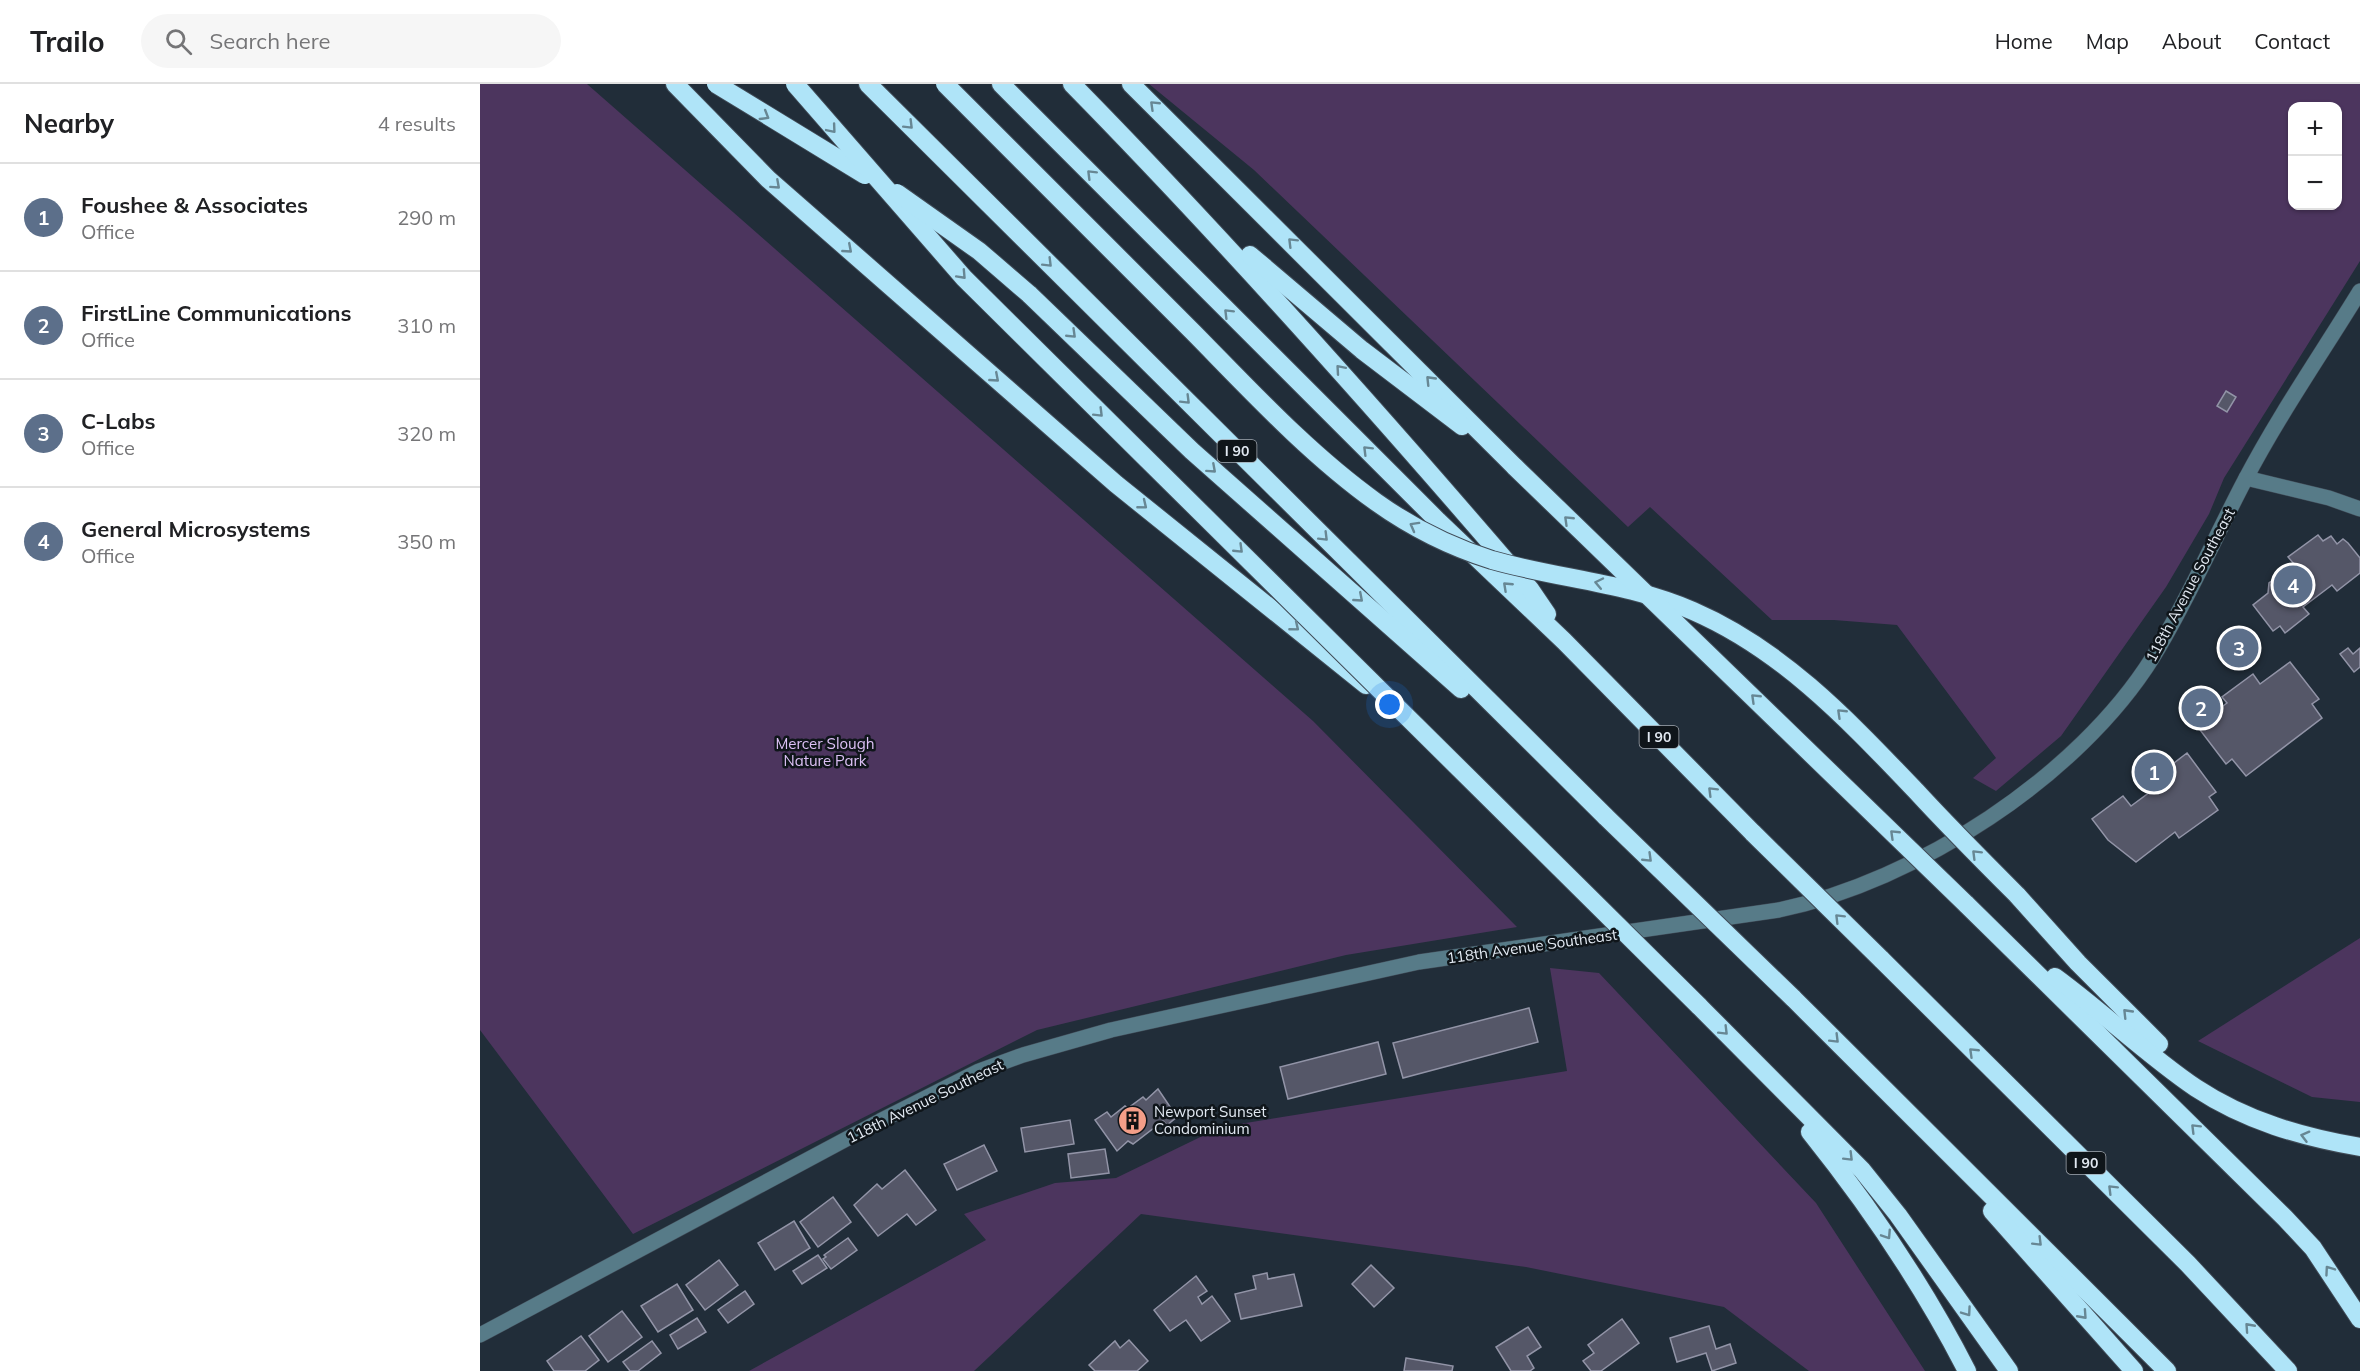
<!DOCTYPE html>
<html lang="en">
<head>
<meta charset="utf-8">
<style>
	body { margin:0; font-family:Mulish,sans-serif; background:#f6f6f6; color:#202124 }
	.controls { position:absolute; right:18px; top:18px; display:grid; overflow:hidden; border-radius:12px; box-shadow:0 2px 4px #0004 }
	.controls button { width:54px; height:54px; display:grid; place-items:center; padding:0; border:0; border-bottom:2px solid #e0e0e0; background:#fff; color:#202124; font:30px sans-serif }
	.you { position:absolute; left:910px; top:621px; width:21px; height:21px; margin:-15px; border:4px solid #fff; border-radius:50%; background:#1a73e8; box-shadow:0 0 0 9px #1a73e833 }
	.badge { display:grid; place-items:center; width:39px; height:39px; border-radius:50%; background:#7f5951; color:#fff; font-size:20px; font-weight:700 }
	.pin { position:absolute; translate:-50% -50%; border:3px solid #fff; box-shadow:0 2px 6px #0006 }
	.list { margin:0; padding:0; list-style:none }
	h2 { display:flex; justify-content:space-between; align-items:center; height:78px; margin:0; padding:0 24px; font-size:26px }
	h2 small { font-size:20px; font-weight:400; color:#757577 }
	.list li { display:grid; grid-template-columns:39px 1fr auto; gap:18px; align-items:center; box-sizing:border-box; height:108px; padding:0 24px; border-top:2px solid #e0e0e0 }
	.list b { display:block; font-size:22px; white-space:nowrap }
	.list p { margin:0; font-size:20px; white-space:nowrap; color:#757577 }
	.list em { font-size:20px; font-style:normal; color:#757577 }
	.icon { flex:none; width:33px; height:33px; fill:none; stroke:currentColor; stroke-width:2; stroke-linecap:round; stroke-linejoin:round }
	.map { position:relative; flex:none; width:1880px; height:1287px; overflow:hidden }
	header { display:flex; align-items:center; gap:36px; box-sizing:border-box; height:84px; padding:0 30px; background:#fff; border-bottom:2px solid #e0e0e0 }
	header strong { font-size:28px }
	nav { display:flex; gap:33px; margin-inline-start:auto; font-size:21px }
	.search { width:420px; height:54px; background:#f6f6f6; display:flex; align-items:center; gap:15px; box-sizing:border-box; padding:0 21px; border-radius:33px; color:#757577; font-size:22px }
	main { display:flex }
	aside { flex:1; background:#fff }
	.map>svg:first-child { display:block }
	.green { fill:#4c355e; fill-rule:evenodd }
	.building { fill:#555768; stroke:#9294a7; stroke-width:1.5 }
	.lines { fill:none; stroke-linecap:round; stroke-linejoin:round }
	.minor-casing { stroke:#404b57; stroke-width:16 }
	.highway-casing { stroke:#404b57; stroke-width:20 }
	.minor { stroke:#577b88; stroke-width:15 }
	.highway { stroke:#afe4f8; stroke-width:18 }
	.highway-bridge-casing { stroke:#404b57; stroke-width:20; stroke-linecap:butt }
	.highway-bridge { stroke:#afe4f8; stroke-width:18 }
	.oneway { stroke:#678794 }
	.labels { text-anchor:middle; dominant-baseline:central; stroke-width:5; stroke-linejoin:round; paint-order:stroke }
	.shield { fill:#0f151a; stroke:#a3a9b1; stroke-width:1.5 }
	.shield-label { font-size:14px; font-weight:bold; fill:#e2e9f2 }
	.street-label { font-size:15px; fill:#e2e9f2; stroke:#0f151a }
	.park-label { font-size:15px; fill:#ddc1f6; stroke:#0f151a }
	.poi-label { font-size:15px; fill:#e2e9f2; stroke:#0f151a; text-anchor:start }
</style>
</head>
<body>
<header>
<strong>Trailo</strong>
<div class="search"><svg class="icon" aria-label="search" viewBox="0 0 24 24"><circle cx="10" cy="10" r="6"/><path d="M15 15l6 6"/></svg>Search here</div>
<nav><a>Home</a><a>Map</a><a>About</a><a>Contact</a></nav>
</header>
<main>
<aside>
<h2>Nearby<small>4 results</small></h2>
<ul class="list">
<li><span class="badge" style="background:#5c6f8a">1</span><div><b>Foushee &amp; Associates</b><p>Office</p></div><em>290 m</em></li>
<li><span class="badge" style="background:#5c6f8a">2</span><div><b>FirstLine Communications</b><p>Office</p></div><em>310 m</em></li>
<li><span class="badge" style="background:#5c6f8a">3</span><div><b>C-Labs</b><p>Office</p></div><em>320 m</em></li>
<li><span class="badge" style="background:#5c6f8a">4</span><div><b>General Microsystems</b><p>Office</p></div><em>350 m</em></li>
</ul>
</aside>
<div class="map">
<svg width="1880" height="1287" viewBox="0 0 1880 1287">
	<rect width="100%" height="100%" fill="#212d39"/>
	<g class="green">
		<polygon points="0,0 107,0 833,637 1037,843 866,871 557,946 153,1150 0,946"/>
		<path d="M669 0H1880V177L1744 394 1729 430 1686 503 1581 652 1516 707 1493 694 1516 674 1417 541 1354 536H1292L1170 423 1148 443 774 86ZM1812 22H1858V122H1812Z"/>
		<polygon points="1880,854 1880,1018 1832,1013 1718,957"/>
		<polygon points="1070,884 1119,889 1336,1119 1445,1287 1329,1287 1244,1223 1046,1183 661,1130 494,1287 269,1287 506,1156 484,1130 575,1099 636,1094 741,1043 1087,987"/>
	</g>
	<g class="building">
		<polygon points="1746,307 1756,313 1747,328 1737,322"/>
		<polygon points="1838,451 1843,457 1851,452 1857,460 1863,455 1868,459 1880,474 1880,489 1857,507 1852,501 1823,523 1829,530 1805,549 1800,542 1793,547 1773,521 1788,509 1789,499 1814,480 1808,473"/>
		<polygon points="1868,564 1873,570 1880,564 1880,583 1874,588 1860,570"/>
		<polygon points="1810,578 1839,615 1832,620 1842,634 1766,692 1752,675 1746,680 1717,642 1747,619 1742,613 1773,590 1780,600"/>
		<polygon points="1707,669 1736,708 1729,713 1738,726 1699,754 1695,748 1656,778 1628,756 1612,735 1643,712 1651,722 1682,699 1677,692"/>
		<polygon points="1049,924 1058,958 923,994 913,959"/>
		<polygon points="898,958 906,990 808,1015 800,983"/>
		<polygon points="678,1005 697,1033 687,1041 683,1037 653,1060 648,1057 637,1067 615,1036 627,1028 631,1033 645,1022 648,1024 663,1013 666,1016"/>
		<polygon points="590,1036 594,1060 545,1068 541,1044"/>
		<polygon points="504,1061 517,1087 477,1106 464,1080"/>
		<polygon points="625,1065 629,1089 591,1094 588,1070"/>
		<polygon points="425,1086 456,1126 436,1141 427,1130 398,1152 374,1121 397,1100 402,1105"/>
		<polygon points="353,1113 371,1138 338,1163 320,1138"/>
		<polygon points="314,1137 330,1164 295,1186 278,1159"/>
		<polygon points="368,1154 377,1166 351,1185 343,1175 346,1173 344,1171"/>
		<polygon points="338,1171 347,1184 322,1200 313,1187"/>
		<polygon points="239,1176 258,1201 225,1226 206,1201"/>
		<polygon points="891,1181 914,1204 894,1223 872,1200"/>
		<polygon points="787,1189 788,1195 814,1190 822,1222 761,1235 755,1210 776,1205 773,1192"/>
		<polygon points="716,1192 727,1207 718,1213 722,1220 732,1212 750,1237 721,1257 706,1236 690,1247 674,1226"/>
		<polygon points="197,1200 213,1226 178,1248 161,1222"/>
		<polygon points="265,1207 274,1220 248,1239 238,1226"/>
		<polygon points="142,1227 162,1253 128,1278 109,1252"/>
		<polygon points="217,1234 226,1248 198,1265 190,1251"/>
		<polygon points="1142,1235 1159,1259 1121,1287 1111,1287 1103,1277 1114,1269 1108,1261"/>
		<polygon points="1229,1242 1236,1265 1250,1260 1256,1279 1232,1287 1226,1269 1197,1278 1190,1254"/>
		<polygon points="1048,1243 1061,1263 1047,1272 1054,1284 1050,1287 1031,1287 1016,1263"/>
		<polygon points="101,1252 119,1276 105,1287 74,1287 67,1277"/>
		<polygon points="649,1256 668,1277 657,1287 615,1287 609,1281 635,1257 640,1264"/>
		<polygon points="172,1257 181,1269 158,1287 150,1287 143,1278"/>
		<polygon points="926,1274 973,1282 972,1287 924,1287"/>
	</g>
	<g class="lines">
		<defs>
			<g id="minor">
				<polyline points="1766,394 1849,414 1880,425"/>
				<path d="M0 1251 400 1037 499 987 543 971 631 946 939 878 1299 826C1437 797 1598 693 1673 573 1708 516 1734 455 1765 396 1799 331 1842 269 1880 207"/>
			</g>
			<g id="highway">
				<polyline points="195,0 288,95 636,400 886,601"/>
				<polyline points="388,0 1126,733"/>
				<polyline points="521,0 958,437 1084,557 1273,749"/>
				<path d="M592 0C751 162 902 332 1050 505L1067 530"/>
				<polyline points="651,0 1035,383"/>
				<polyline points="770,171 882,266 982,342"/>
				<polyline points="549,210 712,367 981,605"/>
				<polyline points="1537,811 1598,879 1679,960"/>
				<polyline points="1486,820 1805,1134 1833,1164 1880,1235"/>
				<polyline points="1401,875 1708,1180 1808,1287"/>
				<path d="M1575 893C1623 928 1667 971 1716 1004 1766 1037 1822 1053 1880 1063"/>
				<polyline points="1313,914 1687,1287"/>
				<polyline points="1219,922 1382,1086 1418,1131 1529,1287"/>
				<path d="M1330 1048C1390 1123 1443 1201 1487 1287"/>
				<polyline points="1512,1127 1654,1287"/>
			</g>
		</defs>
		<use href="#minor" class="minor-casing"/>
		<use href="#highway" class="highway-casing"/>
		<use href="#minor" class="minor"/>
		<use href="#highway" class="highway"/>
		<defs>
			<g id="highway-bridge">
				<polyline points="236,0 385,91"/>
				<polyline points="315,0 484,194 1219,922"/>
				<path d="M465 0C548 83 631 166 714 249 771 307 829 370 896 418 931 443 971 463 1012 476 1079 495 1149 499 1213 527 1303 566 1369 637 1436 707 1469 743 1503 777 1537 811"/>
				<polyline points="417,109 499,167 549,210"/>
				<polyline points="1035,383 1486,820"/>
				<polyline points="1126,733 1313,914"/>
				<polyline points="1273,749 1401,875"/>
			</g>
		</defs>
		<use href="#highway-bridge" class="highway-bridge-casing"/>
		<use href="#highway-bridge" class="highway-bridge"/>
	</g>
	<defs><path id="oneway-chevron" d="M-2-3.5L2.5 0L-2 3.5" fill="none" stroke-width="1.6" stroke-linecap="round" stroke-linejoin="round" transform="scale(1.5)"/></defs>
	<g class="oneway">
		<use href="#oneway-chevron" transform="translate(674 21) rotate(-136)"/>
		<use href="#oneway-chevron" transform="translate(285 32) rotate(31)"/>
		<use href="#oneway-chevron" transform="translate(429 41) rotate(45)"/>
		<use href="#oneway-chevron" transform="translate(352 45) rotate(50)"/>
		<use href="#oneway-chevron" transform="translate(611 90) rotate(-135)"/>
		<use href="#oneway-chevron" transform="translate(296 101) rotate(42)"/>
		<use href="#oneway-chevron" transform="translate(812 158) rotate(-135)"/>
		<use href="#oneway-chevron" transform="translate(368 165) rotate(41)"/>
		<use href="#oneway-chevron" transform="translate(568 179) rotate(45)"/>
		<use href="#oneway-chevron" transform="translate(482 191) rotate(47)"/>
		<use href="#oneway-chevron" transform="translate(748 229) rotate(-135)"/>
		<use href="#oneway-chevron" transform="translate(592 250) rotate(44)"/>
		<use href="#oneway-chevron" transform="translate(860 285) rotate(-131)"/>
		<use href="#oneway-chevron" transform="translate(515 294) rotate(41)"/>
		<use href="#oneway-chevron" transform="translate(950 296) rotate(-134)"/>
		<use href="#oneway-chevron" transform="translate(706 316) rotate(45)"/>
		<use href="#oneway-chevron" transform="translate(619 329) rotate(45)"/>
		<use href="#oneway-chevron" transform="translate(887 366) rotate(-135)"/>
		<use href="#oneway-chevron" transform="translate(732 385) rotate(42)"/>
		<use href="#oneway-chevron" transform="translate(663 421) rotate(39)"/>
		<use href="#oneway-chevron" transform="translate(1088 436) rotate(-136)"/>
		<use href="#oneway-chevron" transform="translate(934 442) rotate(-151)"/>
		<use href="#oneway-chevron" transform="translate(844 453) rotate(45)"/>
		<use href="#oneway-chevron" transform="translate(759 465) rotate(44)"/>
		<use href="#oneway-chevron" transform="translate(1119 499) rotate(-168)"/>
		<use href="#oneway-chevron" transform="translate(1027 502) rotate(-137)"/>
		<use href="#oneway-chevron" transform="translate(879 514) rotate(41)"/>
		<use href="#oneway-chevron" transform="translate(815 543) rotate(39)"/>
		<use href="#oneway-chevron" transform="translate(1275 614) rotate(-136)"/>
		<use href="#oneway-chevron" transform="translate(1361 629) rotate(-136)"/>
		<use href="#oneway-chevron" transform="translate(1232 707) rotate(-135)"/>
		<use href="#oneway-chevron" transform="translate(1414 750) rotate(-136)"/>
		<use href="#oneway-chevron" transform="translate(1496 770) rotate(-135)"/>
		<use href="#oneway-chevron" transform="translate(1168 774) rotate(44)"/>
		<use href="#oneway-chevron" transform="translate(1359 834) rotate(-135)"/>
		<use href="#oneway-chevron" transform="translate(1647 929) rotate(-134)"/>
		<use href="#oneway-chevron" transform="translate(1244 947) rotate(45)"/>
		<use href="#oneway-chevron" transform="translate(1355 955) rotate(45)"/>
		<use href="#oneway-chevron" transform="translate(1493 968) rotate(-136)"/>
		<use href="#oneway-chevron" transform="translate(1715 1044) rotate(-135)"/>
		<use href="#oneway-chevron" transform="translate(1825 1052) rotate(-165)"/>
		<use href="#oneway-chevron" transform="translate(1369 1073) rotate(45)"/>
		<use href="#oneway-chevron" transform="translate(1632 1105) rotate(-135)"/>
		<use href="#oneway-chevron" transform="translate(1407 1151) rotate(57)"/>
		<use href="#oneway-chevron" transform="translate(1558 1158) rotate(45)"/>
		<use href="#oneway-chevron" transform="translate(1849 1186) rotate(-125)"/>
		<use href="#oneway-chevron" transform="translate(1487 1228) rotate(55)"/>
		<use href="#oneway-chevron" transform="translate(1603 1231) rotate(48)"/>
		<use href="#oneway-chevron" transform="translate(1769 1243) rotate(-132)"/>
	</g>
	<defs>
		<symbol id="building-disc" viewBox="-11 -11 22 22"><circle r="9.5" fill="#f49e88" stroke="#0f151a"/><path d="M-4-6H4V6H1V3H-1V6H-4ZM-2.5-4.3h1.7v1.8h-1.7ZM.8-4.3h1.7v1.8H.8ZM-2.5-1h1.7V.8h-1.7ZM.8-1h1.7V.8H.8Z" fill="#111"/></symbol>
	</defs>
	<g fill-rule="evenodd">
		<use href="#building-disc" x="636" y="1020" width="33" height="33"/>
	</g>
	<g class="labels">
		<g class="shield">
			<rect x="737.5" y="356" width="39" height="22" rx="4.5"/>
			<rect x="1159.5" y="642" width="39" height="22" rx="4.5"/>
			<rect x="1586.5" y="1068" width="39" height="22" rx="4.5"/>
		</g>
		<g class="shield-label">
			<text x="757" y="367">I 90</text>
			<text x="1179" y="653">I 90</text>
			<text x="1606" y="1079">I 90</text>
		</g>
		<g class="street-label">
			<text transform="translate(1710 501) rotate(-62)">118th Avenue Southeast</text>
			<text transform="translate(1052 862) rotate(-8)">118th Avenue Southeast</text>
			<text transform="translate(445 1017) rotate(-26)">118th Avenue Southeast</text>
		</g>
		<g class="park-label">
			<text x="345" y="659">Mercer Slough<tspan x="345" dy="17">Nature Park</tspan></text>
		</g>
		<g class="poi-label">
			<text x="674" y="1027">Newport Sunset<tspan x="674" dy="17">Condominium</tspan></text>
		</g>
	</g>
</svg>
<div class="controls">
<button>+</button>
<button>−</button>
</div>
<div class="you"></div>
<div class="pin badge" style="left:1674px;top:688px;background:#5c6f8a">1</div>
<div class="pin badge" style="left:1721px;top:624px;background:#5c6f8a">2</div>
<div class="pin badge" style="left:1759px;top:564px;background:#5c6f8a">3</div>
<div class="pin badge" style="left:1813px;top:501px;background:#5c6f8a">4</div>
</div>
</main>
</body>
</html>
